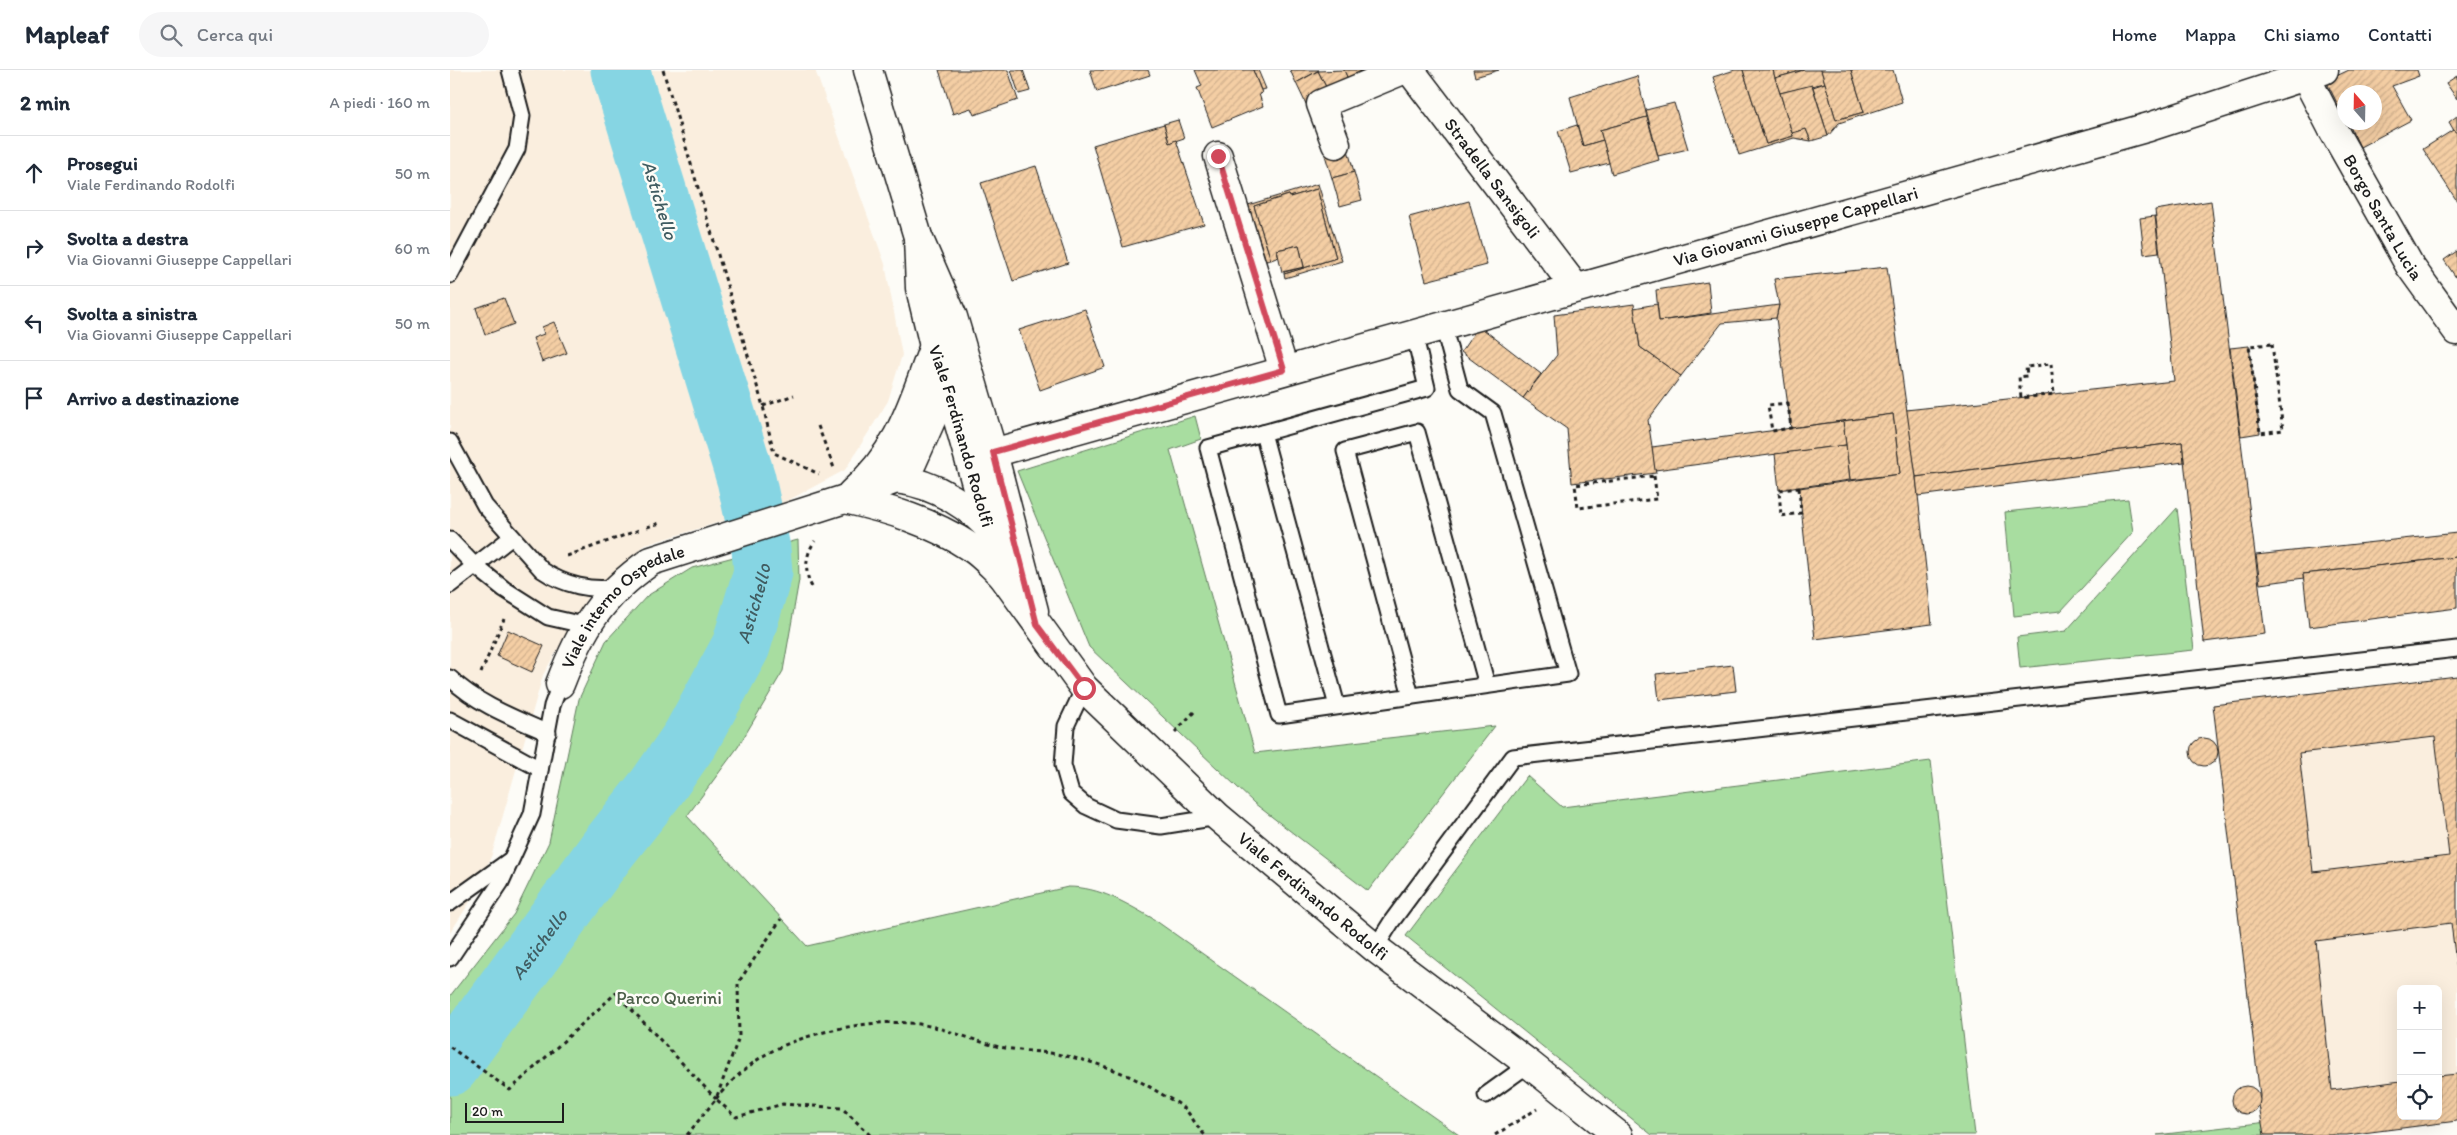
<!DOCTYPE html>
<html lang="it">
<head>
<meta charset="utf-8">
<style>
	body { margin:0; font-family:Itim,sans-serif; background:#f6f6f7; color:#1f2937 }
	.controls { position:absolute; right:15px; bottom:15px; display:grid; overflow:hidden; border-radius:8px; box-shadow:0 5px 20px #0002 }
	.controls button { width:45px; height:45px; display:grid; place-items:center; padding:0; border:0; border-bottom:1px solid #e0e1e3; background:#fff; color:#1f2937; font:25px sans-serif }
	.compass { position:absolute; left:1887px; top:15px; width:45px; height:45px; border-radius:50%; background:#fff; box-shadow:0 5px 20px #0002; rotate:340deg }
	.scale { position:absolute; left:15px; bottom:12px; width:99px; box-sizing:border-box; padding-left:5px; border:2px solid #1c1c1c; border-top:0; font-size:14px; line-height:18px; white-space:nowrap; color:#1c1c1c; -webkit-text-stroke:4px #fdfcf7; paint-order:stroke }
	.stop { position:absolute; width:15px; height:15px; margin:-11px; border:4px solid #d1495b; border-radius:50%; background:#fff }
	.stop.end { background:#d1495b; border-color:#fff; box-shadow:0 1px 5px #0008 }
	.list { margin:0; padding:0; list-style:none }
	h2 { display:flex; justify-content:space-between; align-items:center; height:65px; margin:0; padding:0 20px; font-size:21px }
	h2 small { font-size:16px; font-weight:400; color:#747a83 }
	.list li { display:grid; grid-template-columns:32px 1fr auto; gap:15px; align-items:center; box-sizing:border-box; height:75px; padding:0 20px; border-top:1px solid #e0e1e3 }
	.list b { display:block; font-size:19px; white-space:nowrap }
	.list p { margin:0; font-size:16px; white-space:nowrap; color:#747a83 }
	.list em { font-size:16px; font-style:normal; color:#747a83 }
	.icon { flex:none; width:28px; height:28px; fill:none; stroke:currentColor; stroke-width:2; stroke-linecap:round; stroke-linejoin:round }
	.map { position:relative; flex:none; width:2007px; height:1065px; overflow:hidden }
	header { display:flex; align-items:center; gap:30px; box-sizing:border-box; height:70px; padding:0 25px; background:#fff; border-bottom:1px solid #e0e1e3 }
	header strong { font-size:24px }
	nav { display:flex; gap:28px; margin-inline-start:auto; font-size:18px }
	.search { width:350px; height:45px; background:#f6f6f7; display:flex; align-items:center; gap:12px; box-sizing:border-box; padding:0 18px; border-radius:28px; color:#747a83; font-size:19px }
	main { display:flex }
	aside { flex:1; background:#fff }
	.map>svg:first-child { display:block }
	.built { fill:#faeede; fill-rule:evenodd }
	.green { fill:#a8dda0; stroke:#627c5e }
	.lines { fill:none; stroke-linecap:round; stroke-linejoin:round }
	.river { stroke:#86d5e3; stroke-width:59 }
	.building { fill:url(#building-hatch); stroke:#1c1c1c; fill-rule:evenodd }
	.service-casing { stroke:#1c1c1c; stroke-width:19 }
	.minor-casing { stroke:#1c1c1c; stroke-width:31 }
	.tertiary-casing { stroke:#1c1c1c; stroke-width:31 }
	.secondary-casing { stroke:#1c1c1c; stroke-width:31 }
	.path { stroke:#1c1c1c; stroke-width:3; stroke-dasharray:4 4; stroke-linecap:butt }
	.service { stroke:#fdfcf7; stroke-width:15 }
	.minor { stroke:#fdfcf7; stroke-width:28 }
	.tertiary { stroke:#fdfcf7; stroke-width:28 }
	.secondary { stroke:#fdfcf7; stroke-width:28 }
	.route { stroke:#d1495b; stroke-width:6 }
	.labels { text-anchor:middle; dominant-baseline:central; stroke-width:5; stroke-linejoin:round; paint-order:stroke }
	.street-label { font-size:18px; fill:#1c1c1c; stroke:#fdfcf7 }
	.park-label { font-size:18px; fill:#4d604a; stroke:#fdfcf7 }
	.water-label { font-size:19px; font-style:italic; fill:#415d62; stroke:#fdfcf7 }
</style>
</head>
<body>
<header>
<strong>Mapleaf</strong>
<div class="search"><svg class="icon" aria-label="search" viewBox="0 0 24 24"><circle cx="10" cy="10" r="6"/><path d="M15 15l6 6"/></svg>Cerca qui</div>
<nav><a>Home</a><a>Mappa</a><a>Chi siamo</a><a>Contatti</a></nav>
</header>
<main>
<aside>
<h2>2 min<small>A piedi · 160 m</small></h2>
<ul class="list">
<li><svg class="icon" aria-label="ahead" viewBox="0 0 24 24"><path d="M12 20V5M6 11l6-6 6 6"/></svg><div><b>Prosegui</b><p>Viale Ferdinando Rodolfi</p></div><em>50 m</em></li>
<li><svg class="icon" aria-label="right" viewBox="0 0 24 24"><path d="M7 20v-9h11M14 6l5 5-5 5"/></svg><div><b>Svolta a destra</b><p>Via Giovanni Giuseppe Cappellari</p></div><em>60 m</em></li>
<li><svg class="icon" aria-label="left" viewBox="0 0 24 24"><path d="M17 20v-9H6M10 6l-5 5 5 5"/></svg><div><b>Svolta a sinistra</b><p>Via Giovanni Giuseppe Cappellari</p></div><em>50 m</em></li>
<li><svg class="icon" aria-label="arrive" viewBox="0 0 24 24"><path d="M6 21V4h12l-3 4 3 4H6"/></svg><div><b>Arrivo a destinazione</b></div></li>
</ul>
</aside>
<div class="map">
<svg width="2007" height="1065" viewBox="0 0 2007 1065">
	<defs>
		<pattern id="building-hatch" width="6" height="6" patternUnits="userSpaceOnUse" patternTransform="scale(1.25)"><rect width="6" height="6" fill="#f4cea4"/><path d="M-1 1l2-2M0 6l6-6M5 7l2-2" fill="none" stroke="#d1b08d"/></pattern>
	</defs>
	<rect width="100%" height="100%" fill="#fdfcf7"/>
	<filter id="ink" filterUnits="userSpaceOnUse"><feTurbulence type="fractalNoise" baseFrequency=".02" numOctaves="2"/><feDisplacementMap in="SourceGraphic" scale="10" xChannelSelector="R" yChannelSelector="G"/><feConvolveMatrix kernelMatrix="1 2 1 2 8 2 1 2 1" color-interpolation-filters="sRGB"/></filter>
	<g filter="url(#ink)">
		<g class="built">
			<polygon points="0,0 365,0 435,194 452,285 438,331 395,400 335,432 195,475 137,528 93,605 42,784 27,821 0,863"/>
			<path d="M2007 606V1051L1897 1065H1814L1809 1035 1810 1026 1763 635ZM1951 919H1988V1046H1951Z"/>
		</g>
		<g class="green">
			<polygon points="745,346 751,369 720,380 805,683 1045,656 918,821 804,733 639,577 567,401"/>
			<polygon points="1678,429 1683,462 1611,541 1564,546 1555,442"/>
			<polygon points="1727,438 1744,580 1570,598 1567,567 1616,561"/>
			<path d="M348 470 349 510 333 601 288 677 237 746 357 876 618 817C650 817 675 833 702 848L1009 1065H0V926L64 844 99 772 129 629 156 571 197 526 242 498Z"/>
			<polygon points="1481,691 1525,1065 1202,1065 956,866 1077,706 1112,737"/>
			<polygon points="1885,1044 1888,1065 1707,1065"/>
		</g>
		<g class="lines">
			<path class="river" id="s1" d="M0 996 158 779 207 717 241 668 291 576 313 502 311 479 296 409 170 0"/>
		</g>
		<g class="building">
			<polygon points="489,0 558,0 568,30 524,45 521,38 503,44"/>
			<polygon points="561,0 573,0 580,21 569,24"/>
			<polygon points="640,0 698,0 700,5 647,22"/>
			<polygon points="745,0 803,0 812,23 809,24 813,36 762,57 747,18 752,16"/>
			<polygon points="803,0 808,0 816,19 811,20"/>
			<polygon points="840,0 869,0 846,13"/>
			<polygon points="894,0 901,15 880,25 868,1"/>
			<polygon points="894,0 932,0 902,18"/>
			<polygon points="1023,0 1049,0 1025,7"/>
			<polygon points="1285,0 1293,0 1316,74 1343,66 1342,63 1356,59 1361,71 1344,68 1289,85 1263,7"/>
			<polygon points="1293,0 1323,0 1343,66 1316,74"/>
			<polygon points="1323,0 1354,0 1325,8"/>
			<polygon points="1354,0 1371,0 1375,13 1330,23 1325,8"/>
			<polygon points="1371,0 1401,0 1414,42 1386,50"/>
			<polygon points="1401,0 1443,0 1452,32 1389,53 1378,66 1363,17 1375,13 1386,50 1414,42"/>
			<polygon points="1899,0 1967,0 1969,6 1942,16 1961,50 1910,77 1898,52 1924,52 1924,22 1894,22 1894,47 1876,11"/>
			<polygon points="868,1 879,23 856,34 846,13"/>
			<polygon points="1187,6 1197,47 1150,60 1153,70 1133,76 1120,27"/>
			<polygon points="2007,6 2007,29 1996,13"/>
			<polygon points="1362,15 1378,66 1361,71 1356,59 1342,63 1330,23"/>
			<polygon points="1224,33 1238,79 1208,86 1196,40"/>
			<polygon points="2007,46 2007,63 2006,64 1999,52"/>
			<polygon points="1197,47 1209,90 1162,104 1150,60"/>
			<polygon points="728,50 734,68 719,73 714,54"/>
			<polygon points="714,54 719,73 726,70 754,154 673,177 643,75"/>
			<polygon points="1127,55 1133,76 1153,70 1159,93 1121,103 1108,61"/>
			<polygon points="2003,60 2007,63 2007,131 1973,79"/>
			<polygon points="897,76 904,102 882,108 874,82"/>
			<polygon points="586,96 618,193 563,211 531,113"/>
			<polygon points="904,102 912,130 890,136 882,108"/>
			<polygon points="868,114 892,191 835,208 834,204 886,188 867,119 840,127 839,125 804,136 821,190 816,191 798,135"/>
			<polygon points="867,119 886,188 834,204 834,202 854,197 849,175 827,180 829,187 821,190 804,136 839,125 840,127"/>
			<polygon points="1019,131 1037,195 976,211 959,147"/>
			<polygon points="1761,131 1815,564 1754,572 1732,372 1466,407 1456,340 1724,311 1705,140"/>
			<polygon points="1705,146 1709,182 1694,184 1690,148"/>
			<polygon points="849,175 854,197 832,202 827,180"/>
			<polygon points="2007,181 2007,209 1994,190"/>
			<polygon points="1437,197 1466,407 1482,554 1365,569 1349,418 1450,404 1443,344 1341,358 1326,248 1329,235 1324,209"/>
			<polygon points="1258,212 1261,243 1209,251 1206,220"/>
			<polygon points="54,228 64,254 35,265 26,238"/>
			<polygon points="1184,234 1190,277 1231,306 1198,350 1206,403 1122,413 1117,359 1073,328 1107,285 1104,245"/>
			<polygon points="1207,234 1209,251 1329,235 1326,248 1272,253 1231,306 1190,277 1184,238"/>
			<polygon points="635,239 655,297 590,320 569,260"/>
			<polygon points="104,252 117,283 92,292 83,268 94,264 92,257"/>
			<polygon points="1033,259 1091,304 1073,328 1011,282 1026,260"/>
			<polygon points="1799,276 1810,363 1791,366 1780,278"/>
			<polygon points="1443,344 1450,404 1400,410 1393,351"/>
			<polygon points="1393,351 1396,375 1205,400 1202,377"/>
			<polygon points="1732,372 1734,392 1468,426 1466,407"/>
			<polygon points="1396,375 1400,410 1329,420 1325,384"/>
			<polygon points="2007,463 2007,487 1853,504 1854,508 1810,514 1806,485"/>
			<polygon points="2007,487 2007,538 1859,557 1853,504"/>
			<polygon points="58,560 94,576 82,602 47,586"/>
			<polygon points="1283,595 1286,621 1209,630 1206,604"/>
			<path d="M2007 606V901L2001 853 1866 871 1882 1020 1951 1011V1046H1988V1006L2007 1004V1051L1897 1065H1814L1809 1035 1810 1026 1763 635ZM1985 667 1999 786 1863 802 1849 683Z"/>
			<circle cx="1754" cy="682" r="14"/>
			<circle cx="1796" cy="1030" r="14"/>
		</g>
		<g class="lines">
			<defs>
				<g id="service">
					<polyline points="0,205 67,79 72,46 60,0"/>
					<polyline points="964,263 977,318 758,378 829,645 1118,604 1043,343 1010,319 993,255"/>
					<polyline points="813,363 887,636"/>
					<path d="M0 372 35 436 92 500C114 515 142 522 168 517"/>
					<polyline points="0,470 24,495 54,519 98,547 138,556"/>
					<polyline points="0,515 62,467"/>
					<path d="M0 608C27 634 64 648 98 663"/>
					<polyline points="634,618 616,656 613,695 621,723 636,736 666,750 711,756 768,747"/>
					<polyline points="961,626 895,381 967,362 1037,615"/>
					<polyline points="0,650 90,699"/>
					<polyline points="0,833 60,790"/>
					<polyline points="925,878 942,851 1063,687 2007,579"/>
					<polyline points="0,888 51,812 82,744 102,636 110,614"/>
					<polyline points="1036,1025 1079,994"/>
				</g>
				<g id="minor">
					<path id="s2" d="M960 0 1125 217"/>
					<polyline points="886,74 871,34 953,0"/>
					<polyline points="768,86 834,300"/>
					<path id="s3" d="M543 383 1699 57 1874 0"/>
					<path d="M446 409C484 413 523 437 547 467"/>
					<path d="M402 423C451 380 462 334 484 276"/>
					<path d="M395 429C439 439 482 452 520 477 532 484 542 496 552 505"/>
					<path id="s4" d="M110 614C132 557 150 527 201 491L395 429 446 409 462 393 503 301"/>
				</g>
				<g id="tertiary">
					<path id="s5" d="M1852 0 1882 58 1960 196 2007 261"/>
				</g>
				<g id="secondary">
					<polyline points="418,0 468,167 503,247 543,383 584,541"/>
					<path id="s6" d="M468 167 470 218 484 276 498 315 552 505 634 618 768 747 925 878 1079 994 1168 1065"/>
				</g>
			</defs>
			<use href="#service" class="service-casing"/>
			<use href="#minor" class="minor-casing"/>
			<use href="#tertiary" class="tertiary-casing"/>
			<use href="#secondary" class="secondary-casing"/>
			<g class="path">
				<polyline points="213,0 313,336 324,383 369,404"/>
				<polygon points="1822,274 1833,360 1810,363 1799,276"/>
				<polygon points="1601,294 1604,324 1571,328 1569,307 1577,306 1576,297"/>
				<polygon points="1338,333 1341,358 1322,361 1318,335"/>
				<polyline points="313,336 344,325"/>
				<polyline points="368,356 384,398"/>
				<polygon points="1204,406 1207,429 1128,438 1125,415"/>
				<polygon points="1349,418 1351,443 1331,446 1329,420"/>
				<polyline points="197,457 210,453"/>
				<polyline points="117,486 189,460"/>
				<path d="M362 517C354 503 355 484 365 471"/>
				<polyline points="31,603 54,549"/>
				<polyline points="725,662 744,642"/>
				<polyline points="0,977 60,1020 166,923 266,1029"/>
				<polyline points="267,1026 289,967 288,913 331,849"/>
				<path d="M266 1029C278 1014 291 1002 307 990 342 965 416 949 459 953 491 955 519 970 550 977 569 981 588 981 606 984 643 991 677 1002 708 1022 716 1027 727 1032 734 1038 742 1046 747 1058 755 1065"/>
				<polyline points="237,1065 266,1029 286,1047 333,1034 392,1038 420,1065"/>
				<polyline points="1045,1065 1087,1039"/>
			</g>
			<use href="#service" class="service"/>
			<use href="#minor" class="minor"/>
			<use href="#tertiary" class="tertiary"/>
			<use href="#secondary" class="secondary"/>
		</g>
	</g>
	<g class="lines" filter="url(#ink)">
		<polyline class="route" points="634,618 587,555 543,382 834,300 768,86"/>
	</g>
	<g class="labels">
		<g class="street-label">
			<text stroke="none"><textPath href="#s2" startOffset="136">Stradella Sansigoli</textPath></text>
			<text stroke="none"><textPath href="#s5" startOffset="168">Borgo Santa Lucia</textPath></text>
			<text stroke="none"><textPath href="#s3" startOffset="834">Via Giovanni Giuseppe Cappellari</textPath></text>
			<text stroke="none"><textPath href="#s6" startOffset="205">Viale Ferdinando Rodolfi</textPath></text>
			<text stroke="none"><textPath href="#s4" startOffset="104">Viale interno Ospedale</textPath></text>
			<text stroke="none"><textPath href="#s6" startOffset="799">Viale Ferdinando Rodolfi</textPath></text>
		</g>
		<g class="park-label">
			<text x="219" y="928">Parco Querini</text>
		</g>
		<g class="water-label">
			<text transform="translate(210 130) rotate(73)">Astichello</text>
			<text stroke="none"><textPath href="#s1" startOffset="556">Astichello</textPath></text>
			<text stroke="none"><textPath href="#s1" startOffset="151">Astichello</textPath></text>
		</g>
	</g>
</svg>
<div class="controls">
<button>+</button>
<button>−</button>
<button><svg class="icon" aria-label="locate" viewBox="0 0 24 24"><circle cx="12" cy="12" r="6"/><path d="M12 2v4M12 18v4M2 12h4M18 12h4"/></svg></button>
</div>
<svg class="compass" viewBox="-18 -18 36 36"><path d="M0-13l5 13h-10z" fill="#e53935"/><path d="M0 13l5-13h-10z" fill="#747a83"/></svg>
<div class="scale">20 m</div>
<div class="stop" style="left:634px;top:618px"></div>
<div class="stop end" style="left:768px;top:86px"></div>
</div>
</main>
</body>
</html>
